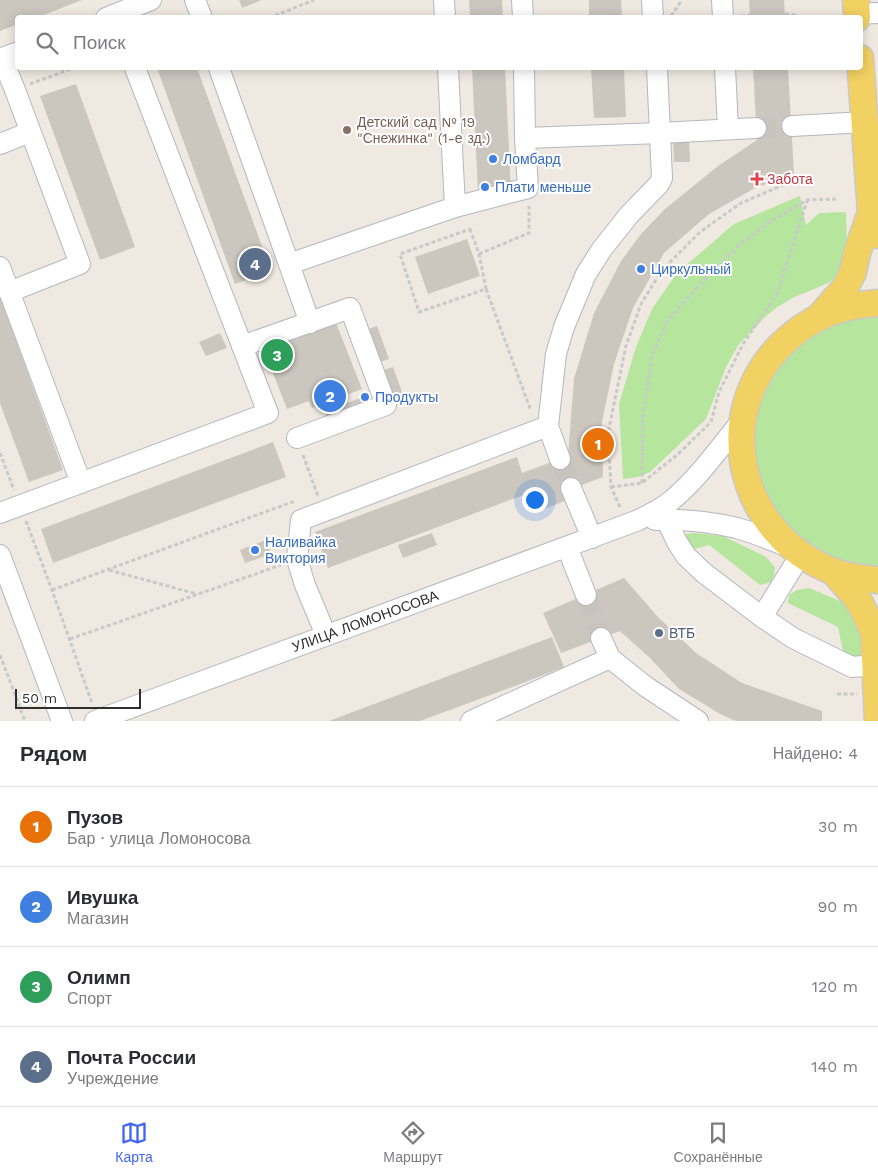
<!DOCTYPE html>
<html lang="ru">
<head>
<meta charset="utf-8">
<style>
	body { margin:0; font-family:"Work Sans",sans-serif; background:#f7f7f7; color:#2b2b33 }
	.scale { position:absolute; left:15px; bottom:12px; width:126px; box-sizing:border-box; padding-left:5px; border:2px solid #2e2e2e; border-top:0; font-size:14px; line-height:18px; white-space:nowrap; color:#2e2e2e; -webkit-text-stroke:4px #fff; paint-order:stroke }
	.you { position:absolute; left:534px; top:499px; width:18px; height:18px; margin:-12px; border:4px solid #fff; border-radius:50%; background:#1a73e8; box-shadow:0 0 0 8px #1a73e833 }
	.badge { display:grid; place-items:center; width:32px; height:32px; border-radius:50%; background:#4264fb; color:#fff; font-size:16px; font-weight:700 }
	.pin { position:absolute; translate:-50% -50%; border:2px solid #fff; box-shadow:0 1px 5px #0006 }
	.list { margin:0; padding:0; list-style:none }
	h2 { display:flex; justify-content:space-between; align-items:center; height:65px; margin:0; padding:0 20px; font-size:21px }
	h2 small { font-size:16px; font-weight:400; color:#7c7c81 }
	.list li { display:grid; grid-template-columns:32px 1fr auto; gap:15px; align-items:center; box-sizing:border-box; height:80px; padding:0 20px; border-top:1px solid #e1e1e2 }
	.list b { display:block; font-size:19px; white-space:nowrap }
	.list p { margin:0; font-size:16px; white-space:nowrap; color:#7c7c81 }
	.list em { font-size:16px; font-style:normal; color:#7c7c81 }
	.icon { flex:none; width:28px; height:28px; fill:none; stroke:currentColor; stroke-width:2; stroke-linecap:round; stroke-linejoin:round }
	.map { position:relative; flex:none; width:878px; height:721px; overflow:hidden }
	.search { position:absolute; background:#fff; box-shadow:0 2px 12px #0003; left:15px; right:15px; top:15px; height:55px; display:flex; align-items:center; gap:12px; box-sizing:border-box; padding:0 18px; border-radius:5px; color:#7c7c81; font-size:19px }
	.sheet { height:385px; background:#fff }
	nav { display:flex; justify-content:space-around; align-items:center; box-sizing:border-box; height:70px; border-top:1px solid #e1e1e2; background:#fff; font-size:14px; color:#7c7c81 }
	nav a { display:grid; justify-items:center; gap:2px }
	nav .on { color:#4264fb }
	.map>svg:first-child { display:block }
	.green { fill:#b6e59e }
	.building { fill:#cbc7bf }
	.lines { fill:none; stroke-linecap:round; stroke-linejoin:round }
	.minor-tunnel { stroke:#c8c4bd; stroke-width:20; stroke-dasharray:20 10; stroke-linecap:butt }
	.minor-casing { stroke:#b4b7c1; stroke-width:22 }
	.major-casing { stroke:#c9c9c9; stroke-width:29 }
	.path { stroke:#c9c9c9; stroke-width:3; stroke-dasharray:4 2.5; stroke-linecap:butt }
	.minor { stroke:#fff; stroke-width:20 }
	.major { stroke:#f2d163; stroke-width:26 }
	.education-dot { fill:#8d6e63; stroke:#fff; stroke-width:2 }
	.shop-dot { fill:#3f7fe0; stroke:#fff; stroke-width:2 }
	.health-dot { fill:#e0444e; stroke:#fff; stroke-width:2 }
	.service-dot { fill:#5c6f8a; stroke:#fff; stroke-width:2 }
	.labels { text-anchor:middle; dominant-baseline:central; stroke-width:4; stroke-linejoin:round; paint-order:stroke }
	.education-label { font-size:14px; fill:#785e54; stroke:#fff; text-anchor:start }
	.shop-label { font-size:14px; fill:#366cbe; stroke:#fff; text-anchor:start }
	.health-label { font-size:14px; fill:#be3a42; stroke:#fff; text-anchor:start }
	.street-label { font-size:14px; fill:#2e2e2e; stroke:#fff }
	.service-label { font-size:14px; fill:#4e5e75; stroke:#fff; text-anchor:start }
</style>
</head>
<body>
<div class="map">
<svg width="878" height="721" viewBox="0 0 878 721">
	<rect width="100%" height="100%" fill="#efe9e1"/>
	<g class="green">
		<polygon points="800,196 806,225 819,213 846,212 847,248 842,272 832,281 814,289 792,298 776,308 765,317 739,344 726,367 706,419 650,472 638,477 623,479 619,404 636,347 652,309 676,274 734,224"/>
		<path d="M878 315V568C863 566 848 565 834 558 826 555 818 549 811 544 806 541 800 538 795 534 733 474 745 368 823 328 840 319 859 317 878 315Z"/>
		<polygon points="695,533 723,536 766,557 775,567 774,575 771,582 760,585 709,545 690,550 686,542 686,534"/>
		<polygon points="809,588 847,604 860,614 863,658 844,656 838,627 788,603 789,595 797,590"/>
	</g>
	<g class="building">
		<polygon points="0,0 82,0 36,18 18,18 18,24 0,31"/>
		<polygon points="239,0 262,0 242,8"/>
		<polygon points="469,0 502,0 503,18 470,18"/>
		<polygon points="589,0 621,0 622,18 589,18"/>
		<polygon points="749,0 784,0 785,18 750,18"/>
		<polygon points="157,68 197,68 271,271 235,284"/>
		<polygon points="472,68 505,68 511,192 478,193"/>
		<polygon points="591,68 624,68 626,117 594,118"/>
		<polygon points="753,68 788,68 794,174 755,188 709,214 664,253 633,308 614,364 602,422 603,477 563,492 567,500 537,512 529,493 328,568 315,532 517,457 522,473 568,456 574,379 594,313 621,261 641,234 665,209 718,166 757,140"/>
		<polygon points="76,84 135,247 100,260 40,96"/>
		<polygon points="689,138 690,162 674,162 673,139"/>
		<polygon points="467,239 480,276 428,294 415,257"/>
		<polygon points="0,296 63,470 29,482 0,403"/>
		<polygon points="336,323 362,389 312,408 309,401 287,409 264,350"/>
		<polygon points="377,326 389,359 377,363 365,330"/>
		<polygon points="220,333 227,348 206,356 199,342"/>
		<polygon points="393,367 403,395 381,403 381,371"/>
		<polygon points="360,398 364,410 329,423 325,412"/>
		<polygon points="273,442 286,477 53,563 41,529"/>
		<polygon points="432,533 437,545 403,558 398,545"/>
		<polygon points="266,540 271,554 245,563 240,550"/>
		<polygon points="624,578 657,616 696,653 742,683 822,711 822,721 736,721 720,714 679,689 650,658 620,631 561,653 543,613"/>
		<polygon points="552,637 564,667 515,686 420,721 329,721"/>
	</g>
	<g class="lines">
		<g class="minor-tunnel">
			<polyline points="756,128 792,126"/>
			<polyline points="560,459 571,488"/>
			<polyline points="586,595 601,638"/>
		</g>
		<defs>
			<g id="minor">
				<polyline points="195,0 202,18"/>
				<polyline points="444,0 445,18"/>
				<polyline points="522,0 523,18"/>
				<polyline points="652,0 653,18"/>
				<polyline points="722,0 723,18"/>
				<polyline points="857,14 878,13"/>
				<polyline points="106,18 151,0"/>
				<polyline points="219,68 310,323"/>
				<polyline points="448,68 455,207"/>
				<polyline points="524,68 525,138"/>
				<polyline points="725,68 728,129"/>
				<polyline points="792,126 866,122"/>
				<polyline points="0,144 30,132"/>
				<polyline points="289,264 455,207 528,188 525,138 660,133 756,128"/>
				<polyline points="0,267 81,483"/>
				<polyline points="9,292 80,264 15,90 2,58 18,52"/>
				<polyline points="242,346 350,308 386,405 297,438"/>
				<polyline points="560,459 548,426 556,354 564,327 586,274 602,249 629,215 659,184 662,178 657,68"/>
				<polyline points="571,488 592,538"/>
				<polyline points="0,513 268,413 135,68"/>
				<polyline points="666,519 677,542 686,556 704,573 762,617 793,638 852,667 875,665"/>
				<path d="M655 520C682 519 711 522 737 528 755 533 772 541 790 547"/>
				<polyline points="567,547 586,595"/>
				<polyline points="0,555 62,721"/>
				<polyline points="762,617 801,554"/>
				<polyline points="326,635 305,585 297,559 301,520 548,426"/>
				<polyline points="601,638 610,658 645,686 698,721"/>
				<path d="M95 721 636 521C646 516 658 511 667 504 695 483 720 447 743 419"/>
				<polyline points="471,721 610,658"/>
			</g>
			<g id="major">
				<polyline points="856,0 857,18"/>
				<polyline points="860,58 871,212 878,235"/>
				<path d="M878 303C839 305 808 318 780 346 713 415 737 526 823 567 840 576 860 578 878 580"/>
				<polyline points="821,315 845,288 853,272 857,253 871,212"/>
				<polyline points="833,571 859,601 872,628 874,636 878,721"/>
			</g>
		</defs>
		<use href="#minor" class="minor-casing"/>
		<use href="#major" class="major-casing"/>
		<g class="path">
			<polyline points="785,14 797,15"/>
			<polyline points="671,16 682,0"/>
			<polyline points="741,16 750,15"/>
			<polyline points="269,18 314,0"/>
			<polyline points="30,84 74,68"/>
			<polygon points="470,229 479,254 486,289 419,312 400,254"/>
			<polyline points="479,254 529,233 529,206"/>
			<polyline points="486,289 531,411"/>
			<polyline points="0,453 14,490"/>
			<polyline points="303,455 318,496"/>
			<polyline points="642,483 643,416 652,356 667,322 692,293 737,247 771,221 807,200 837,199"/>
			<polyline points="611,487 642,483 677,455 711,422 719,392 743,344 777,294 807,201"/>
			<polyline points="620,507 611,487 608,433 626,346 641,304 662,270 700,232 741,203 783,185 807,181"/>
			<polyline points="26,521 52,590 92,703"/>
			<polyline points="109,570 197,594"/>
			<polyline points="52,590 295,501"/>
			<polyline points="70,639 281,565"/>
			<polyline points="0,655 25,721"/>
			<polyline points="837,694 857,694"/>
		</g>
		<use href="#minor" class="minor"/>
		<use href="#major" class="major"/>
	</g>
	<circle class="education-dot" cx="347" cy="130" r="5"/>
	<g class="shop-dot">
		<circle cx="493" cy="159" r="5"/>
		<circle cx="485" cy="187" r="5"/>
		<circle cx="641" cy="269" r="5"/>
		<circle cx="365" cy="397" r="5"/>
		<circle cx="255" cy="550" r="5"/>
	</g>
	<path class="health-dot" d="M754.5 171.5h5v5h5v5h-5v5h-5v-5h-5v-5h5z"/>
	<circle class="service-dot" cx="659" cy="633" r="5"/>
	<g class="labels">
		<g class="education-label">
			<text x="357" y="122">Детский сад № 19<tspan x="357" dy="16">"Снежинка" (1-е зд.)</tspan></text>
		</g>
		<g class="shop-label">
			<text x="503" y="159">Ломбард</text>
			<text x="495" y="187">Плати меньше</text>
			<text x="651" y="269">Циркульный</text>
			<text x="375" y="397">Продукты</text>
			<text x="265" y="542">Наливайка<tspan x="265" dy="16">Виктория</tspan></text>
		</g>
		<g class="health-label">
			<text x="767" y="179">Забота</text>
		</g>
		<g class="street-label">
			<text transform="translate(365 621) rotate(-20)">УЛИЦА ЛОМОНОСОВА</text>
		</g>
		<g class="service-label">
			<text x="669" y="633">ВТБ</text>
		</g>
	</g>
</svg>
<div class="scale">50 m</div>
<div class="you"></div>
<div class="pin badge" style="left:598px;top:444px;background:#e8710a">1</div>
<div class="pin badge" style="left:330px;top:396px;background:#3f7fe0">2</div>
<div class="pin badge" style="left:277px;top:355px;background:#2e9e5b">3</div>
<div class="pin badge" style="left:255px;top:264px;background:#5c6f8a">4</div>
<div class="search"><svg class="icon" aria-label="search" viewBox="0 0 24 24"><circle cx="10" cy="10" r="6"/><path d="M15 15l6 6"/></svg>Поиск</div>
</div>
<section class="sheet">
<h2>Рядом<small>Найдено: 4</small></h2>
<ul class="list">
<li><span class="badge" style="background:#e8710a">1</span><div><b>Пузов</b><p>Бар · улица Ломоносова</p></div><em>30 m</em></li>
<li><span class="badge" style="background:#3f7fe0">2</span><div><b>Ивушка</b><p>Магазин</p></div><em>90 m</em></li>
<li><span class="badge" style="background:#2e9e5b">3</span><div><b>Олимп</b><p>Спорт</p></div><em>120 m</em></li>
<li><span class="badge" style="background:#5c6f8a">4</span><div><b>Почта России</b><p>Учреждение</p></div><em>140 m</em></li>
</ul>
</section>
<nav>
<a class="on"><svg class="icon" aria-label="map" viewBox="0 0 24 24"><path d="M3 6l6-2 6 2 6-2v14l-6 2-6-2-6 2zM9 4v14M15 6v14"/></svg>Карта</a>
<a><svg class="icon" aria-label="directions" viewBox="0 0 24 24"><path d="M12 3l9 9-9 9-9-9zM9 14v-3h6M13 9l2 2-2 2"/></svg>Маршрут</a>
<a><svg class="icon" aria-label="saved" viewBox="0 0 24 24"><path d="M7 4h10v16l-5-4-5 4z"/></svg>Сохранённые</a>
</nav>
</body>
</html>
